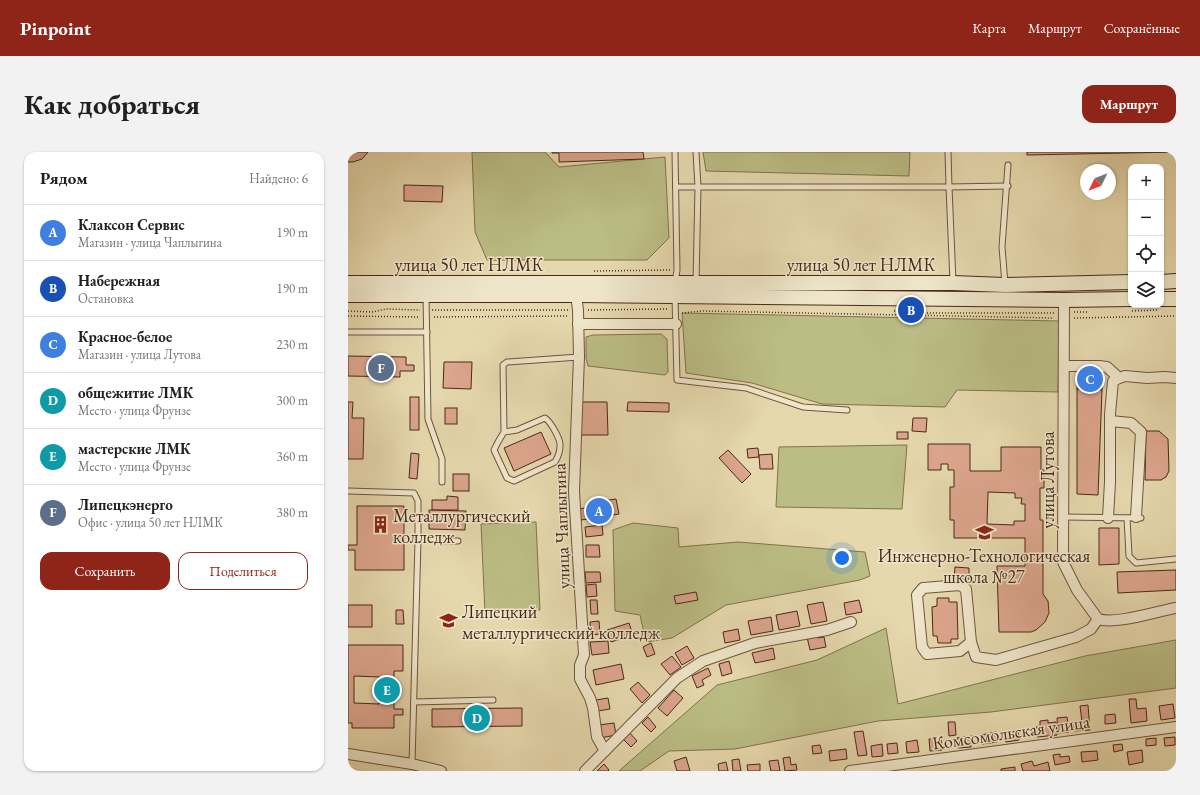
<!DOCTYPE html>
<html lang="ru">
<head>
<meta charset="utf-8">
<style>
	body { margin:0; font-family:"EB Garamond",serif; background:#f2f2f2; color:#202124 }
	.controls { position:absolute; right:12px; top:12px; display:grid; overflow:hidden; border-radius:8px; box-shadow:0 1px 3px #0004 }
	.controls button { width:36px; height:36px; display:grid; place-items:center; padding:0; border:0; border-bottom:1px solid #e0e0e0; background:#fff; color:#202124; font:20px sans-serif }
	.compass { position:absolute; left:732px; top:12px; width:36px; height:36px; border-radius:50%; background:#fff; box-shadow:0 1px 3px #0004; rotate:227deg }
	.you { position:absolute; left:494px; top:406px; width:14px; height:14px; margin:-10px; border:3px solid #fff; border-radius:50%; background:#1a73e8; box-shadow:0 0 0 6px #1a73e833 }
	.badge { display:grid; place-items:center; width:26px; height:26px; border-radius:50%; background:#8f2418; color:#fff; font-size:13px; font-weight:700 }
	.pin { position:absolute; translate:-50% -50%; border:2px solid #fff; box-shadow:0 1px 4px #0006 }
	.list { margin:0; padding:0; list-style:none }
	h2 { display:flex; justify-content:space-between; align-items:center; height:52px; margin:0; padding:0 16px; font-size:17px }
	h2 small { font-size:13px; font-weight:400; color:#757577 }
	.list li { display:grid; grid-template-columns:26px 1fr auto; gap:12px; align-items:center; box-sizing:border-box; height:56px; padding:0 16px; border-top:1px solid #e0e0e0 }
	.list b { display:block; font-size:15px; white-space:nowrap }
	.list p { margin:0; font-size:13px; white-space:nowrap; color:#757577 }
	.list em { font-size:13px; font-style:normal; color:#757577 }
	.actions { display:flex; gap:8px; padding:12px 16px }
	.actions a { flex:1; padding:9px 0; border:1px solid #8f2418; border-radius:12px; text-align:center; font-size:14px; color:#8f2418 }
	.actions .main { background:#8f2418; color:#fff }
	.icon { flex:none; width:22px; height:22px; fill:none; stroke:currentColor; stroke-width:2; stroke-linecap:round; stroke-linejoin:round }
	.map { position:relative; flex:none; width:828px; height:619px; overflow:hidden; border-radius:12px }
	header { display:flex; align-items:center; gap:24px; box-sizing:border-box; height:56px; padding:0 20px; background:#8f2418; color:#fff }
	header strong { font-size:19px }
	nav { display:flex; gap:22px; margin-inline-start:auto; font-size:14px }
	.intro { display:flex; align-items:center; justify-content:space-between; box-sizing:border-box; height:96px; padding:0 24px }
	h1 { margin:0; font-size:28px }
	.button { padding:10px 18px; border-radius:12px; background:#8f2418; color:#fff; font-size:14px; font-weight:700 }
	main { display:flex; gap:24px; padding:0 24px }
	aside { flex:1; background:#fff; border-radius:12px; box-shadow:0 1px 3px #0004 }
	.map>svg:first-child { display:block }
	.green { fill:#bbbd85; stroke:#827250 }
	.building { fill:#dda68e; stroke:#48281a; fill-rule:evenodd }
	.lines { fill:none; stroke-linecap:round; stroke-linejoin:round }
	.service-casing { stroke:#70543f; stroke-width:7 }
	.minor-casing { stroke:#70543f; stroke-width:12 }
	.secondary-casing { stroke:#48281a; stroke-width:16 }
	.path { stroke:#48281a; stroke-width:1.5; stroke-dasharray:1 2; stroke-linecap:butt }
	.service { stroke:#efe6ca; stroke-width:5 }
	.minor { stroke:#efe6ca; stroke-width:10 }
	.secondary { stroke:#efe6ca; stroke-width:14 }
	.labels { text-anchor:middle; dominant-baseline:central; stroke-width:3; stroke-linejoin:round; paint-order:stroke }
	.street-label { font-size:18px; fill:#48281a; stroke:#efe6ca }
	.poi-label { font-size:18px; fill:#48281a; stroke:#efe6ca; text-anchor:start }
</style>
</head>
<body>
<header>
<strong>Pinpoint</strong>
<nav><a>Карта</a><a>Маршрут</a><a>Сохранённые</a></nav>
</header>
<div class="intro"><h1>Как добраться</h1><a class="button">Маршрут</a></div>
<main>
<aside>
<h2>Рядом<small>Найдено: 6</small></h2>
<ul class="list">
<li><span class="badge" style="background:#3f7fe0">A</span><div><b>Клаксон Сервис</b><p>Магазин · улица Чаплыгина</p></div><em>190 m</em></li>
<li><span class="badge" style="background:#1a4fb4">B</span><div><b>Набережная</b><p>Остановка</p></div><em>190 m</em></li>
<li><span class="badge" style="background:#3f7fe0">C</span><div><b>Красное-белое</b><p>Магазин · улица Лутова</p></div><em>230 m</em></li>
<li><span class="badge" style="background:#0f9aa8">D</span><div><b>общежитие ЛМК</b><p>Место · улица Фрунзе</p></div><em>300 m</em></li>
<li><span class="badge" style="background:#0f9aa8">E</span><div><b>мастерские ЛМК</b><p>Место · улица Фрунзе</p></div><em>360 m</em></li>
<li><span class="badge" style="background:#5c6f8a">F</span><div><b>Липецкэнерго</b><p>Офис · улица 50 лет НЛМК</p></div><em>380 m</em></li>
</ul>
<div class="actions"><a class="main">Сохранить</a><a>Поделиться</a></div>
</aside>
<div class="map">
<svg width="828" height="619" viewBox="0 0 828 619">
	<rect width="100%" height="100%" fill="#e6d8ad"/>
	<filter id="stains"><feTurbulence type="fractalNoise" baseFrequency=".005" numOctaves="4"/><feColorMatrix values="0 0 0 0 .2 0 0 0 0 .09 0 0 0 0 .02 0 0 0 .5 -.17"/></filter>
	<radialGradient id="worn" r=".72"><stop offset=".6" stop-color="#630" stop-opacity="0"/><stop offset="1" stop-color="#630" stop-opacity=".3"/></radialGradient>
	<g class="green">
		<polygon points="124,0 197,0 211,15 317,5 321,86 299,108 139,108 127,80"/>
		<polygon points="355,0 562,0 561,24 358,19"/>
		<polygon points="334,161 712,169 710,240 609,238 597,255 474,252 404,231 338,221"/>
		<polygon points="313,182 319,187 320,220 317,223 240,214 238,206 238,185 245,183"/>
		<polygon points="559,293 554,357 428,355 431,295"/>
		<polygon points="188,370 192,458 137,461 133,372"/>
		<polygon points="285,371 330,376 331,395 390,390 517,400 522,424 512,428 378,453 324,486 298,490 292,463 267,459 265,378"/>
		<polygon points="538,476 550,552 737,504 828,488 828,536 643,560 530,569 387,597 321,599 292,619 271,619 369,533 469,508"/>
	</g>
	<g class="building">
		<polygon points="0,0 20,0 14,7 5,10 0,10"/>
		<polygon points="204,0 295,0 296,7 211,10 211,1 204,1"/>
		<polygon points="679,0 828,0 679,3"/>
		<polygon points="56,33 95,34 94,50 56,49"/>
		<polygon points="0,204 58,205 58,213 66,213 66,219 52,219 52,225 0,224"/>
		<polygon points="96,210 124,210 123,237 95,236"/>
		<polygon points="735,221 755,222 754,238 729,237 729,225 734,225"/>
		<polygon points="729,237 754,238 750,343 729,342"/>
		<rect x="62" y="245" width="9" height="33"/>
		<polygon points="0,250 5,250 4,266 16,266 15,307 0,307"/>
		<polygon points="233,250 259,250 260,283 232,283"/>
		<polygon points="280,250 321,251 321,260 279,259"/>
		<rect x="97" y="256" width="12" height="16"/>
		<polygon points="565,266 579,266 578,280 564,279"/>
		<polygon points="798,279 811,279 820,287 821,319 818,325 813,328 797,328"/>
		<polygon points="193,280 203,302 166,319 156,296"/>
		<rect x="549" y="280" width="11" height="7"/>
		<path d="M580 292H622V319H653V295H693V318H696V336H692V368H695V442L700 449 701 461 697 470 688 478 683 480H651L649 414H677V386H606V368H602V335H606V318H600V312H593V318H580ZM640 340 667 341V346H674L673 352H677V369H666V373L639 372Z"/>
		<polygon points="410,296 411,305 400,306 399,297"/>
		<polygon points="380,298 403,322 394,331 371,306"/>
		<polygon points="63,301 71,302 69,327 61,326"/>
		<polygon points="424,302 425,317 412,317 411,303"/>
		<rect x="105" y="322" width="16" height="17"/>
		<polygon points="99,344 110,345 110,358 84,358 84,348 99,348"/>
		<polygon points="268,347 271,362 233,368 231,357 242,355 241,351"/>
		<polygon points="9,354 56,354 56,418 7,418 7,398 0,398 0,393 9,393"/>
		<polygon points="81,358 118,359 117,378 81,377"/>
		<polygon points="254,373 255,383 238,385 237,375"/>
		<polygon points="751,376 771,376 771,412 751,413"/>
		<polygon points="238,393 251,393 252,405 238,405"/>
		<polygon points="607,415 621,416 621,427 606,426"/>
		<polygon points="828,418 828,438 770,441 769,420"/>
		<polygon points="237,420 252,420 253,430 238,431"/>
		<polygon points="248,432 249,444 239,445 238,433"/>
		<polygon points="348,440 350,448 328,452 326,444"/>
		<polygon points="589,446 601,446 601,450 609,450 610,487 603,487 603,491 590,491 589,484 585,484 584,455 589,454"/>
		<polygon points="242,448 249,448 250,462 243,462"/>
		<polygon points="511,448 514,460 498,463 496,451"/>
		<polygon points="475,450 479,469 463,472 459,453"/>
		<rect x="0" y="453" width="24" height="22"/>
		<polygon points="48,458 55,458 56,472 48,472"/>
		<polygon points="449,459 452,474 431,478 428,463"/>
		<polygon points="423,465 425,479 403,483 400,469"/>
		<polygon points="251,469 252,482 243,483 242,470"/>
		<polygon points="281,471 285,483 263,490 259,478"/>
		<polygon points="390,477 392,488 377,491 375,480"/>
		<polygon points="470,483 470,486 476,485 478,495 462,498 459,485"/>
		<polygon points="260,489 261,501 244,503 242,490"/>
		<polygon points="303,491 307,502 299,505 295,495"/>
		<path d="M0 493H55V519H46V557H55V563H46V576H4V571H0ZM6 524 32 525 31 552 6 551Z"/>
		<polygon points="339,494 346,506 334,513 327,501"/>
		<polygon points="425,496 427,507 407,511 404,501"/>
		<polygon points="324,504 333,515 322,523 313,512"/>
		<polygon points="381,509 384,521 374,524 371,512"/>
		<polygon points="273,512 276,527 248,533 245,518"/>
		<polygon points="360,516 363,523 354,528 356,533 349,536 344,524"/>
		<polygon points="290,530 302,543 294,551 282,537"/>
		<polygon points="326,538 335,546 319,564 310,556"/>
		<polygon points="260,546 262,557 250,559 248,548"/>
		<polygon points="781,547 788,547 789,557 798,556 799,569 783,571"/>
		<polygon points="825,552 827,566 813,568 811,554"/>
		<polygon points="740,553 742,578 726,579 725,571 734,570 732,554"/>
		<polygon points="174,556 174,574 84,575 84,557"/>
		<polygon points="767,562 768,571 757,572 757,563"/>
		<polygon points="300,565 308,575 303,580 294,571"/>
		<polygon points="719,565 721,580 710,581 709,566"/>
		<polygon points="700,568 700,571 708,570 709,583 689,585 688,575 692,575 692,569"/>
		<polygon points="600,570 607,570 608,583 601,584"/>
		<polygon points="266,571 268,583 252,586 251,573"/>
		<polygon points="515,579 519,603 510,604 506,580"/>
		<polygon points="670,579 671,588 658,590 656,581"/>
		<polygon points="281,580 289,589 283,595 274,586"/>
		<polygon points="648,580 649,590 634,592 633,583"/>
		<polygon points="625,584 625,588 622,589 623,595 610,596 609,586"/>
		<polygon points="827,585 827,593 817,594 816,586"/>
		<polygon points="593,586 594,598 582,599 581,587"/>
		<polygon points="808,586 808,593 798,594 798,587"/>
		<polygon points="569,588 571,600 559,601 558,590"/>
		<polygon points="549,591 550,601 540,602 539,592"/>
		<polygon points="534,592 535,604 524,605 523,594"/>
		<polygon points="774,592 775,598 766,600 765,593"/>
		<polygon points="472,593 474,601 465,602 464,594"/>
		<polygon points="498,597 499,607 482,609 481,599"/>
		<polygon points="794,598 795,610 781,613 779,600"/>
		<polygon points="749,599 750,608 734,610 733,600"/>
		<polygon points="712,602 712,605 721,604 722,610 707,613 705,603"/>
		<polygon points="338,605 342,619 329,619 326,609"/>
		<polygon points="442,605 443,613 448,612 449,618 437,619 435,606"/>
		<polygon points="391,607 393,619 385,619 384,608"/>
		<polygon points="430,608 432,619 423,619 421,609"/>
		<polygon points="684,609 686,614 700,610 702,619 675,619 673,612"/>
		<polygon points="378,610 380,619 371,619 370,612"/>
		<polygon points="256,612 261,618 260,619 249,619"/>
		<polygon points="412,612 412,619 400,619 399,613"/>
		<polygon points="667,615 667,619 653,619 653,617"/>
	</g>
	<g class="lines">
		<defs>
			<g id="service">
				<polyline points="327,0 329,118 327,131"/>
				<polyline points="600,0 601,35 660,34"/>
				<polyline points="328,35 350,35 348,0"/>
				<polyline points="348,131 350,35 601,35 605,130"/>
				<polyline points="657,132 654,95 660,13"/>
				<polyline points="78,143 80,267 94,307 94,330"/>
				<polyline points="327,145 329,228 398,236 455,255 499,258"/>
				<polyline points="0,180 79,180"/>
				<path d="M156 280 169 278 197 266C203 270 213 288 212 294 212 300 210 305 207 310L166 329 159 326 146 298 150 290 156 280 155 213 159 210 231 205"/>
				<polyline points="0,339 66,341 70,349 70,388 110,389"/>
				<polyline points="716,365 793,366"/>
				<polyline points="779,366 781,404 788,411 828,407"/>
				<polyline points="66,550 145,548"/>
				<polyline points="64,612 70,388"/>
			</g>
			<g id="minor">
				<polyline points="228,143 230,158 231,205 226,339 236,503 232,513 232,527 242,546 245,556 249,585 257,599"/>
				<path d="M716 148 715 410 729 438 750 467C767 473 810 459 828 456"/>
				<polyline points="230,172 328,172"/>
				<polyline points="717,214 751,214 759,215 771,226"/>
				<polyline points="762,269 783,271 793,280 788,365"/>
				<polyline points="760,366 762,330 762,262 765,229 771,226 777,224 799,226 817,225 828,226"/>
				<polyline points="623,490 612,499 579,502 574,495 569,443 575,436 612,433 618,437 623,490 628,505 648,508 728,485 743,477 750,467"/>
				<polyline points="0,602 64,612 93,619"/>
				<polyline points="237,619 329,526 355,509 407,491 479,478 503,470"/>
				<polyline points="502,619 828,575"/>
			</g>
			<g id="secondary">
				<polyline points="813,130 828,129"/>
				<polyline points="0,131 605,131 657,133 783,130"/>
				<polyline points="0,143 228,143 716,148 783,147"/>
				<polyline points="813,147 828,147"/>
			</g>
		</defs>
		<use href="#service" class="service-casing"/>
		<use href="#minor" class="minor-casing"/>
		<use href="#secondary" class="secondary-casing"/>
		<g class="path">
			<polyline points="246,119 322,118"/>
			<polyline points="84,158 220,158"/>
			<polyline points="240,158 320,157"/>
			<polyline points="0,159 24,160 38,157 72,158"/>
			<polyline points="546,159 573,161 706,161"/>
			<polyline points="784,159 810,158"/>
			<polyline points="726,160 740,160"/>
			<polyline points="334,161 354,159 706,166"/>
			<polyline points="0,164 72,165"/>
			<polyline points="86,165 220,164"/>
			<polyline points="726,166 828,164"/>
		</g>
		<use href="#service" class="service"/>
		<use href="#minor" class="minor"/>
		<use href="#secondary" class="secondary"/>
	</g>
	<defs>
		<symbol id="building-bare" viewBox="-9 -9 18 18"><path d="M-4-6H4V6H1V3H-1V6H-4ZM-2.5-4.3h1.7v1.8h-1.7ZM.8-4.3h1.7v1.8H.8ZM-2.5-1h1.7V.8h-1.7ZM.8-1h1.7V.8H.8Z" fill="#8f2418" stroke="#efe6ca" stroke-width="2.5" paint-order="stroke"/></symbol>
		<symbol id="school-bare" viewBox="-9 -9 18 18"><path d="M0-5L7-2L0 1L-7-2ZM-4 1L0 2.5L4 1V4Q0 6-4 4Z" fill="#8f2418" stroke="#efe6ca" stroke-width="2.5" paint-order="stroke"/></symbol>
		<symbol id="university-bare" viewBox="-9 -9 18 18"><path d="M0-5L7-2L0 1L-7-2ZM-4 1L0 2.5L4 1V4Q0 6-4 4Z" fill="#8f2418" stroke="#efe6ca" stroke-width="2.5" paint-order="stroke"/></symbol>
	</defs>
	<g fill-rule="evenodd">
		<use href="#building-bare" x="20" y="360" width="25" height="25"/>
		<use href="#school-bare" x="624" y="368" width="25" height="25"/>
		<use href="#university-bare" x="88" y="456" width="25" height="25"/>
	</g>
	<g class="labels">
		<g class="street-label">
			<text x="121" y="112">улица 50 лет НЛМК</text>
			<text x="513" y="112">улица 50 лет НЛМК</text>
			<text transform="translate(699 328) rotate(-90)">улица Лутова</text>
			<text transform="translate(213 374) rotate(-92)">улица Чаплыгина</text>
			<text transform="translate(663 580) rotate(-8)">Комсомольская улица</text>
		</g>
		<g class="poi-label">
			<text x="45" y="363">Металлургический<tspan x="45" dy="21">колледж</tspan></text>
			<text x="636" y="403" text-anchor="middle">Инженерно-Технологическая<tspan x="636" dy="21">школа №27</tspan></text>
			<text x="114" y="459">Липецкий<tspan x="114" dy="21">металлургический колледж</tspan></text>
		</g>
	</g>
	<rect width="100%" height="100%" filter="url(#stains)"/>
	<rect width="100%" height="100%" fill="url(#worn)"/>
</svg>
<div class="controls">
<button>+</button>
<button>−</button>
<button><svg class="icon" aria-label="locate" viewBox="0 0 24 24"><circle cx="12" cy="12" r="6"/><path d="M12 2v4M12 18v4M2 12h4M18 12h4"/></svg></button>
<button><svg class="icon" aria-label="layers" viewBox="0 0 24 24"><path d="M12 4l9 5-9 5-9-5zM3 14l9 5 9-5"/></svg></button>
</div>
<svg class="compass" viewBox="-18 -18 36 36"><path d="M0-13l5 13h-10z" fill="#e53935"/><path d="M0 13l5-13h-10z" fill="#757577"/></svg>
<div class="you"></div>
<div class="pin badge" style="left:251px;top:359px;background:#3f7fe0">A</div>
<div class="pin badge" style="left:563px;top:158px;background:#1a4fb4">B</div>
<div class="pin badge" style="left:742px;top:227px;background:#3f7fe0">C</div>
<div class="pin badge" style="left:129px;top:566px;background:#0f9aa8">D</div>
<div class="pin badge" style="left:39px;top:538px;background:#0f9aa8">E</div>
<div class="pin badge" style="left:33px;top:216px;background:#5c6f8a">F</div>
</div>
</main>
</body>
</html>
